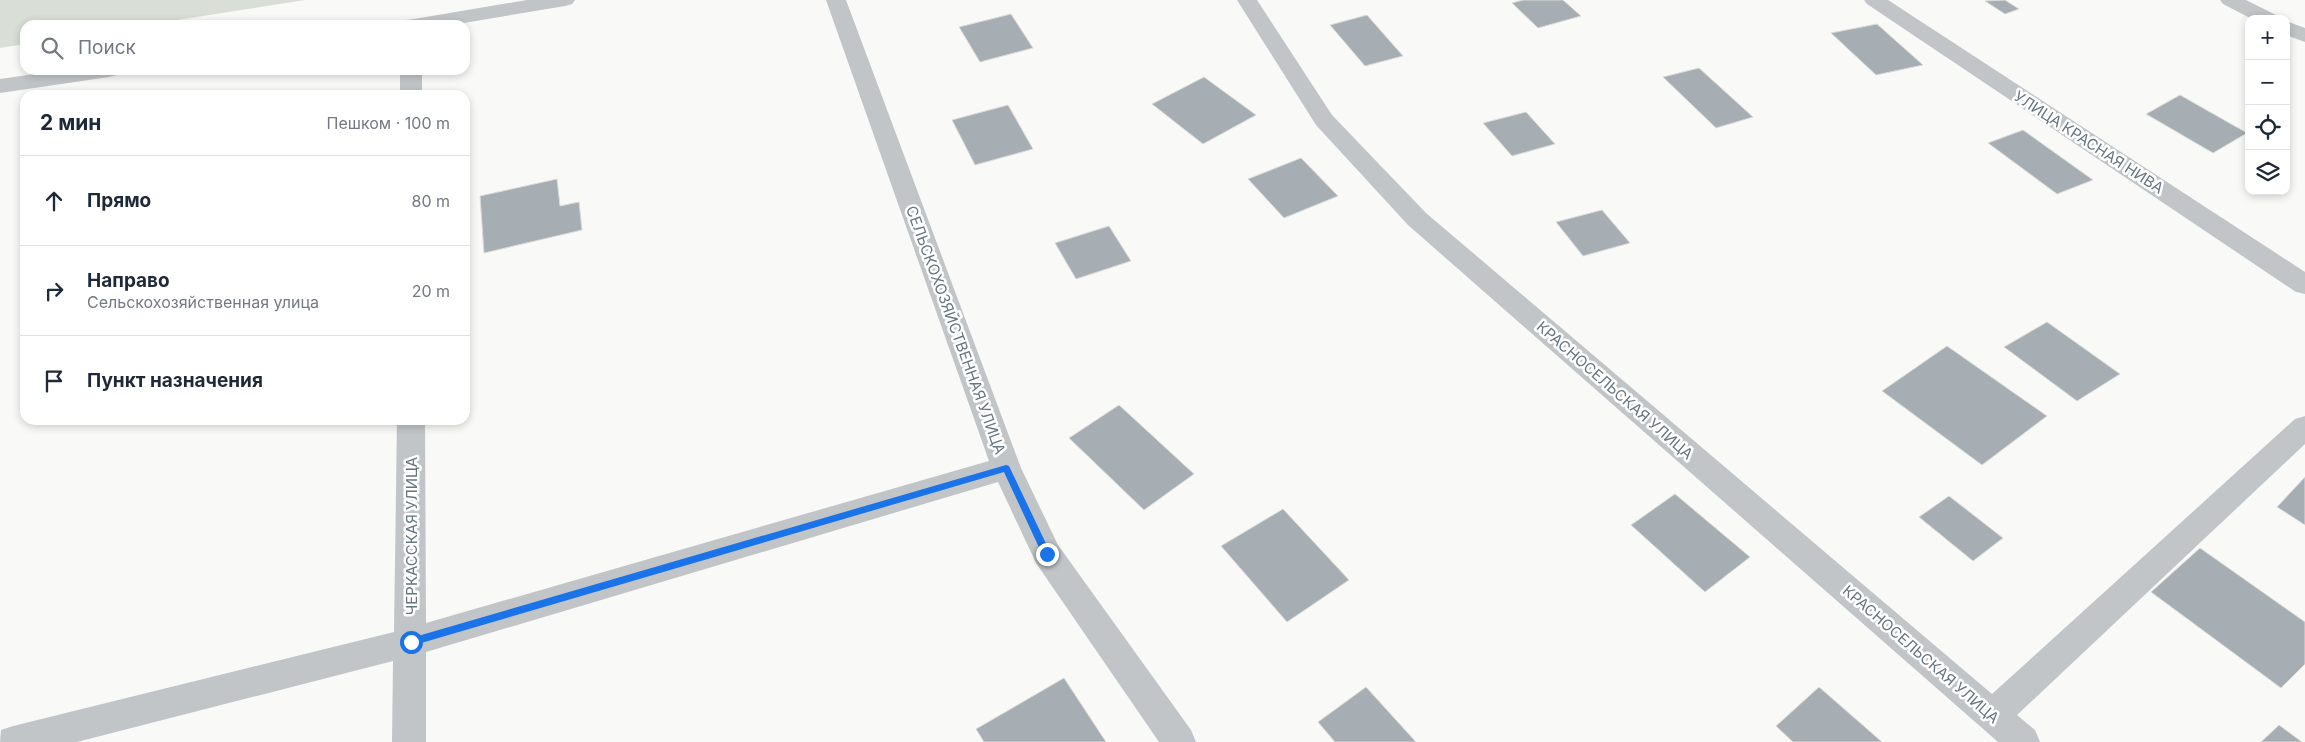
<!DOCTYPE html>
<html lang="ru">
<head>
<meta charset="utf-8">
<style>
	body { margin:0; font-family:Inter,sans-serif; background:#f6f6f7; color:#1f2937 }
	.controls { position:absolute; right:15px; top:15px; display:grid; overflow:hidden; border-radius:10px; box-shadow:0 2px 8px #0003 }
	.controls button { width:45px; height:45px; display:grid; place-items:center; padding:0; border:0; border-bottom:1px solid #e0e1e3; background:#fff; color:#1f2937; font:25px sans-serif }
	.stop { position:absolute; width:15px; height:15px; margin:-11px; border:4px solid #1a73e8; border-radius:50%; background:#fff }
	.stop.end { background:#1a73e8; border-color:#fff; box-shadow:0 1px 5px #0008 }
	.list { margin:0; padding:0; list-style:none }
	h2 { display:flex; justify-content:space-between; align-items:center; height:65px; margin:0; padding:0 20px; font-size:21px }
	h2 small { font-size:16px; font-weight:400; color:#747a83 }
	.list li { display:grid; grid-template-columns:32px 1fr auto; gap:15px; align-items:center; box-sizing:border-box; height:90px; padding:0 20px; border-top:1px solid #e0e1e3 }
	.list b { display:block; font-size:19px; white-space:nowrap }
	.list p { margin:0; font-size:16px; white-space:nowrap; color:#747a83 }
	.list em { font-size:16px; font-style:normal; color:#747a83 }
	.icon { flex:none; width:28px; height:28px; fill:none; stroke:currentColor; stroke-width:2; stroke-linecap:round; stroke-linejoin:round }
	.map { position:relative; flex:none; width:2305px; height:742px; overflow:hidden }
	.search { position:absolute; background:#fff; box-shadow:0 2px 8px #0003; left:20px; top:20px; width:450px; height:55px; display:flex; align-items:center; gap:12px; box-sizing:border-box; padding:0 18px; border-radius:15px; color:#747a83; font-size:19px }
	.panel { position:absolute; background:#fff; box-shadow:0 2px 8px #0003; left:20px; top:90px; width:450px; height:335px; border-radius:15px }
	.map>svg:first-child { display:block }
	.green { fill:#d9ded7 }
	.building { fill:#a6aeb3; stroke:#dbdbd9 }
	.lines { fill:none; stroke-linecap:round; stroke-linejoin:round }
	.minor { fill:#c1c5c8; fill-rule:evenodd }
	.route { fill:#1a73e8 }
	.labels { text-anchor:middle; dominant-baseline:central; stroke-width:5; stroke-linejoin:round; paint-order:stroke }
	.street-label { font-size:15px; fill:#66767f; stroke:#fff }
</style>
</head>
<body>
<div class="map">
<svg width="2305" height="742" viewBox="0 0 2305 742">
	<rect width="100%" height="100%" fill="#f9f9f7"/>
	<polygon class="green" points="0,0 305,0 145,25 25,25 25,44 0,48"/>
	<g class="building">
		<polygon points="1523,0 1563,0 1581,16 1538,28 1512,3"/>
		<polygon points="2005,0 2019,9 2005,14 1985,1"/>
		<polygon points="1011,14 1033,48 980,62 959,27"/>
		<polygon points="1367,15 1403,56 1365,66 1330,25"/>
		<polygon points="1877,24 1923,65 1876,75 1831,33"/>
		<polygon points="1699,68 1753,117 1716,128 1663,77"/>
		<polygon points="1204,77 1256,115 1203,144 1152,104"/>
		<polygon points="2180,95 2247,133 2213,153 2146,114"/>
		<polygon points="1008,105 1033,149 975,165 952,120"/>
		<polygon points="1526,112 1555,144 1512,156 1483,123"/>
		<polygon points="2023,130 2093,180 2057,194 1988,143"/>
		<polygon points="1301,158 1338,196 1284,218 1248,179"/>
		<polygon points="557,179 560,206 579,202 582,230 484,253 480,196"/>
		<polygon points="1602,210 1630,243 1583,256 1556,222"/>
		<polygon points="1109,226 1131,261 1076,279 1055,243"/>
		<polygon points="2047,322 2120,374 2077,401 2004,347"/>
		<polygon points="1947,346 2047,416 1982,465 1882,391"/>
		<polygon points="1119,405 1194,474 1144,510 1069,438"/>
		<polygon points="2305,477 2305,525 2277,507"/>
		<polygon points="1675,494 1750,557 1705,592 1631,525"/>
		<polygon points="1949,496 2003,538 1973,561 1919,517"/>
		<polygon points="1283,509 1349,580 1287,622 1221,546"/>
		<polygon points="2200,548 2305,622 2305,664 2281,688 2151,592"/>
		<polygon points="1064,678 1106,742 984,742 976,729"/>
		<polygon points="1366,687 1416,742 1335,742 1318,722"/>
		<polygon points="1819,687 1882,742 1793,742 1776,726"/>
		<polygon points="2279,725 2302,742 2261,742"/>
	</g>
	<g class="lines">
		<g class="minor">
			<polygon points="527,0 575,0 572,4 565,6 452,25 403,25 406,20 414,19"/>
			<polygon points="826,0 846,0 1021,468 1058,545 1191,730 1196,742 1159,742 1036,563 998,482 426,652 426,742 392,742 393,661 77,742 0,742 1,730 13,726 394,632 397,420 425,420 426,623 989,461"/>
			<polygon points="1237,0 1257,0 1332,115 1426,213 1992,694 2295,419 2305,416 2305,444 2017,715 2035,730 2040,742 1998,742 1408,225 1316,125"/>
			<polygon points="1864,0 1888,0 2305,272 2305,294 2296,292 1867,4"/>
			<polygon points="2220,0 2246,0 2276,15 2279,19 2252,19 2223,4"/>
			<polygon points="2286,21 2305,28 2305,42 2286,35"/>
			<polygon points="62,70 120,70 117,75 109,77 0,93 0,79"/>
			<rect x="400" y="70" width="22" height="25"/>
		</g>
	</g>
	<polygon class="route" points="1006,465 1009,466 1051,554 1050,556 1043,556 1004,472 411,646 406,642 411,638"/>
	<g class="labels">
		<g class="street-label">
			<text transform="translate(2089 142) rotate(33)">УЛИЦА КРАСНАЯ НИВА</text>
			<text transform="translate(956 330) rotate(70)">СЕЛЬСКОХОЗЯЙСТВЕННАЯ УЛИЦА</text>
			<text transform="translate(1615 390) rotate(41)">КРАСНОСЕЛЬСКАЯ УЛИЦА</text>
			<text transform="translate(411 536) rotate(-90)">ЧЕРКАССКАЯ УЛИЦА</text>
			<text transform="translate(1921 654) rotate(41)">КРАСНОСЕЛЬСКАЯ УЛИЦА</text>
		</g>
	</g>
</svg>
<div class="controls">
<button>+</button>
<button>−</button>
<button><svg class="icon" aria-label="locate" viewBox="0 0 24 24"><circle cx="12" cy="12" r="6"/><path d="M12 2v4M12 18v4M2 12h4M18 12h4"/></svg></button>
<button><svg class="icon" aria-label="layers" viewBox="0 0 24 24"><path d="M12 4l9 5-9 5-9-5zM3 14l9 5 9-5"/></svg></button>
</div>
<div class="stop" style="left:411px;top:642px"></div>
<div class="stop end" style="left:1047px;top:554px"></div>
<div class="search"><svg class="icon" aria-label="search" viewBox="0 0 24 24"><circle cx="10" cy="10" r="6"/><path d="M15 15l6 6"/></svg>Поиск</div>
<section class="panel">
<h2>2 мин<small>Пешком · 100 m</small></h2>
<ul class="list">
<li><svg class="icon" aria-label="ahead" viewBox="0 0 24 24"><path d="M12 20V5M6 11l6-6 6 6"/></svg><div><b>Прямо</b></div><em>80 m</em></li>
<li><svg class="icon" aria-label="right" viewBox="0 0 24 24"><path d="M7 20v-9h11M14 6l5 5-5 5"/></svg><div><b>Направо</b><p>Сельскохозяйственная улица</p></div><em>20 m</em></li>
<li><svg class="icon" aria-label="arrive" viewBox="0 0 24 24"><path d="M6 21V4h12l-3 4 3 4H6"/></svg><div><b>Пункт назначения</b></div></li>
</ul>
</section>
</div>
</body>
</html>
